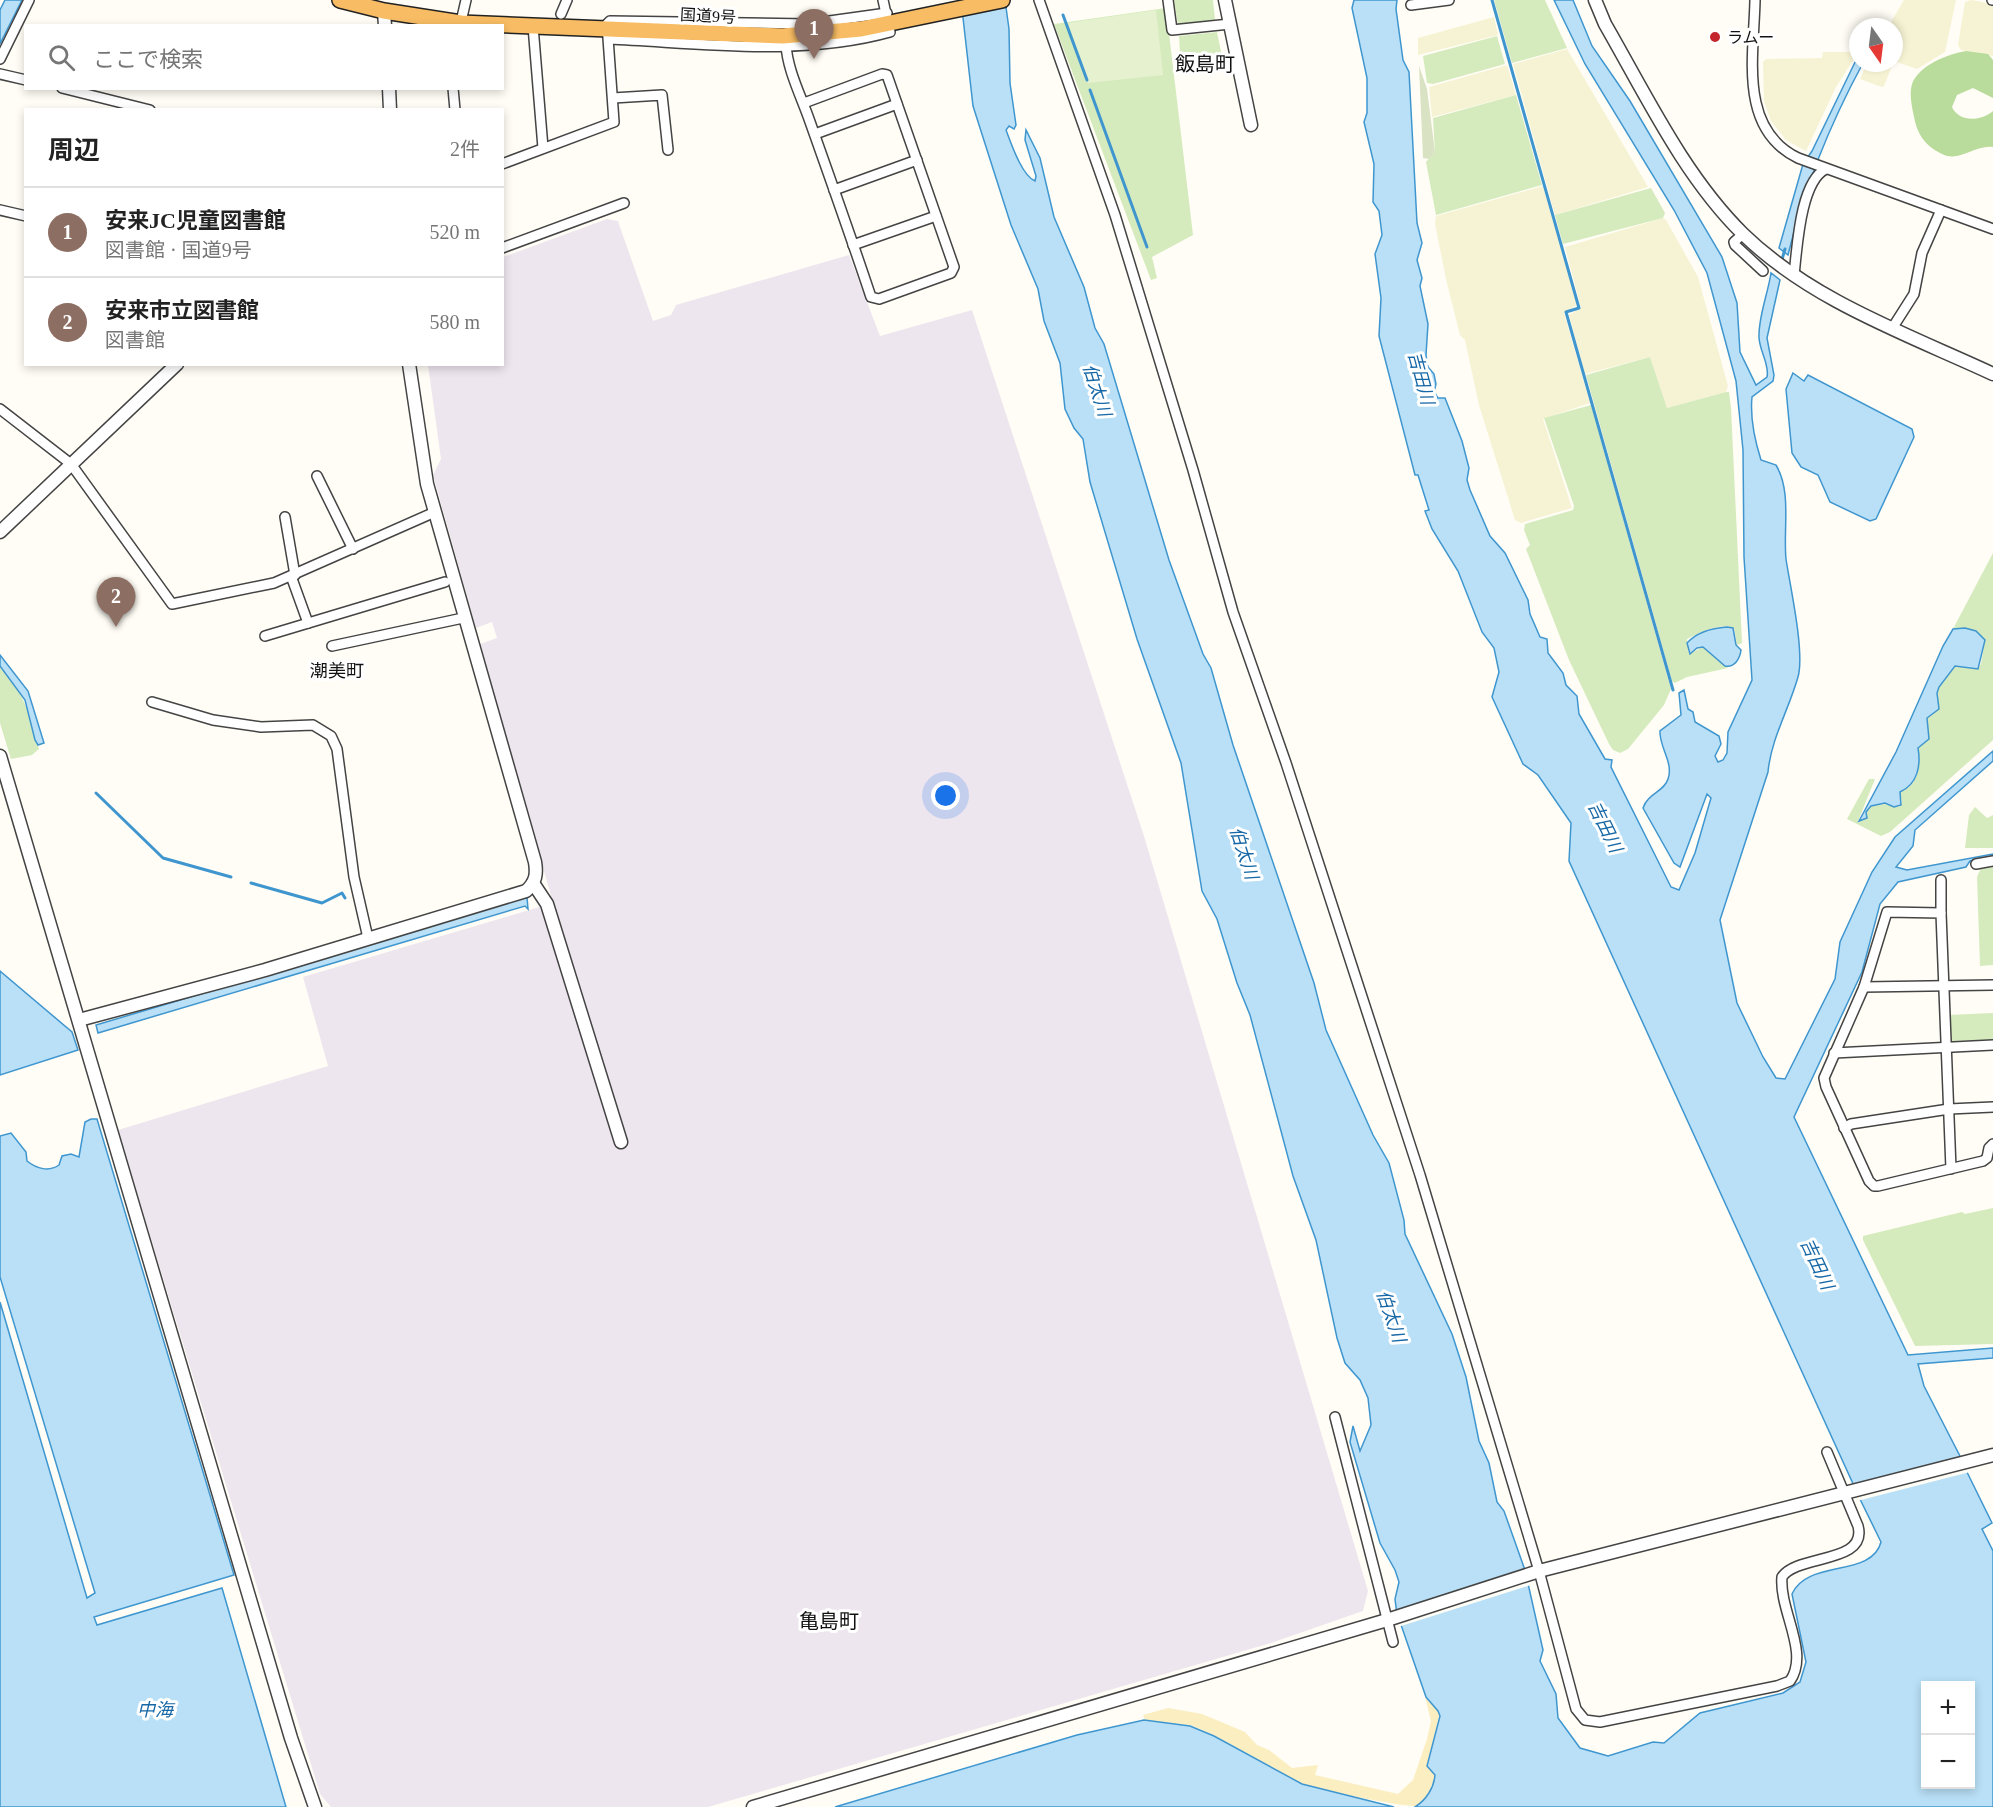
<!DOCTYPE html>
<html lang="ja">
<head>
<meta charset="utf-8">
<style>
	body { margin:0; font-family:"Times New Roman","Noto Sans JP",serif; background:#f2f2f2; color:#222 }
	.controls { position:absolute; right:18px; bottom:18px; display:grid; overflow:hidden; border-radius:0px; box-shadow:0 3px 9px #0003 }
	.controls button { width:54px; height:54px; display:grid; place-items:center; padding:0; border:0; border-bottom:2px solid #e0e0e0; background:#fff; color:#222; font:30px sans-serif }
	.compass { position:absolute; left:1849px; top:18px; width:54px; height:54px; border-radius:50%; background:#fff; box-shadow:0 3px 9px #0003; rotate:166deg }
	.you { position:absolute; left:946px; top:796px; width:21px; height:21px; margin:-15px; border:4px solid #fff; border-radius:50%; background:#1a73e8; box-shadow:0 0 0 9px #1a73e833 }
	.badge { display:grid; place-items:center; width:39px; height:39px; border-radius:50%; background:#c4262e; color:#fff; font-size:20px; font-weight:700 }
	.pin { position:absolute; translate:-50% -50px; filter:drop-shadow(0 2px 3px #0008) }
	.pin::after { content:''; position:absolute; top:32px; width:21px; height:18px; background:inherit; clip-path:polygon(0 0,100% 0,50% 100%) }
	.list { margin:0; padding:0; list-style:none }
	h2 { display:flex; justify-content:space-between; align-items:center; height:78px; margin:0; padding:0 24px; font-size:26px }
	h2 small { font-size:20px; font-weight:400; color:#767676 }
	.list li { display:grid; grid-template-columns:39px 1fr auto; gap:18px; align-items:center; box-sizing:border-box; height:90px; padding:0 24px; border-top:2px solid #e0e0e0 }
	.list b { display:block; font-size:22px; white-space:nowrap }
	.list p { margin:0; font-size:20px; white-space:nowrap; color:#767676 }
	.list em { font-size:20px; font-style:normal; color:#767676 }
	.icon { flex:none; width:33px; height:33px; fill:none; stroke:currentColor; stroke-width:2; stroke-linecap:round; stroke-linejoin:round }
	.map { position:relative; flex:none; width:1993px; height:1807px; overflow:hidden }
	.search { position:absolute; background:#fff; box-shadow:0 3px 9px #0003; left:24px; top:24px; width:480px; height:66px; display:flex; align-items:center; gap:15px; box-sizing:border-box; padding:0 21px; border-radius:0px; color:#767676; font-size:22px }
	.panel { position:absolute; background:#fff; box-shadow:0 3px 9px #0003; left:24px; top:108px; width:480px; height:258px; border-radius:0px }
	.map>svg:first-child { display:block }
	.industrial { fill:#eee6ef }
	.farmland { fill:#f6f3d4 }
	.green { fill:#d5ebbd }
	.forest { fill:#b9dc9c }
	.sand { fill:#fbeec1 }
	.cemetery { fill:#d9e3c4 }
	.pitch { fill:#e6f2cf }
	.water { fill:#b9e0f7; stroke:#3f96cf; stroke-width:1.5; fill-rule:evenodd }
	.pier { fill:#fffdf5 }
	.lines { fill:none; stroke-linecap:round; stroke-linejoin:round }
	.stream { stroke:#3f96cf; stroke-width:3 }
	.minor-casing { stroke:#444; stroke-width:12 }
	.tertiary-casing { stroke:#444; stroke-width:15 }
	.trunk-casing { stroke:#222; stroke-width:18 }
	.minor { stroke:#fff; stroke-width:9 }
	.tertiary { stroke:#fff; stroke-width:12 }
	.trunk { stroke:#f7bc64; stroke-width:15 }
	.poi-dot { fill:#c4262e; stroke:#fff; stroke-width:2 }
	.labels { text-anchor:middle; dominant-baseline:central; stroke-width:6; stroke-linejoin:round; paint-order:stroke }
	.street-label { font-size:16px; fill:#111; stroke:#fff }
	.poi-label { font-size:16px; fill:#111; stroke:#fff; text-anchor:start }
	.water-label { font-size:18px; font-style:italic; fill:#1768a6; stroke:#fff }
	.neighbourhood-label { font-size:18px; fill:#111; stroke:#fff }
	.quarter-label { font-size:20px; fill:#111; stroke:#fff }
</style>
</head>
<body>
<div class="map">
<svg width="1993" height="1807" viewBox="0 0 1993 1807">
	<rect width="100%" height="100%" fill="#fffdf5"/>
	<polygon class="industrial" points="607,219 618,221 620,227 653,321 671,315 676,305 849,255 880,336 972,310 1144,836 1368,1591 1363,1611 1271,1643 708,1807 331,1807 320,1794 118,1130 328,1066 303,977 553,903 480,644 497,638 492,622 476,628 433,475 441,459 428,365 502,364 503,257"/>
	<g class="farmland">
		<polygon points="1904,0 1956,0 1945,52 1917,69 1894,61 1894,27 1888,27"/>
		<polygon points="1971,0 1993,4 1993,56 1961,50 1958,45 1965,2"/>
		<polygon points="1494,17 1498,35 1418,55 1418,38"/>
		<polygon points="1567,49 1648,187 1555,215 1513,64"/>
		<polygon points="1823,52 1855,52 1857,54 1836,87 1806,151 1786,140 1771,121 1764,101 1763,62 1766,59 1822,58"/>
		<polygon points="1867,63 1893,63 1884,86 1882,87 1860,79"/>
		<polygon points="1507,65 1516,95 1432,117 1429,87"/>
		<polygon points="1543,186 1577,305 1564,313 1590,403 1543,419 1572,508 1521,523 1515,520 1479,405 1465,340 1460,335 1446,279 1435,224 1436,216"/>
		<polygon points="1663,218 1666,220 1698,277 1728,386 1726,392 1667,408 1650,357 1585,374 1569,315 1581,308 1565,247"/>
	</g>
	<g class="green">
		<polygon points="1174,0 1213,0 1215,20 1178,25"/>
		<polygon points="1494,0 1545,0 1567,48 1512,63"/>
		<polygon points="1166,8 1193,235 1152,257 1157,278 1151,280 1054,24"/>
		<polygon points="1217,32 1224,66 1181,71 1179,36"/>
		<polygon points="1497,36 1505,64 1433,84 1427,83 1423,56"/>
		<polygon points="1516,95 1542,185 1436,215 1426,162 1435,152 1433,118"/>
		<polygon points="1651,188 1665,213 1663,218 1563,244 1555,215"/>
		<path d="M1650 357 1667 408 1726 392H1729L1731 408 1742 643 1737 645 1734 628C1718 623 1701 632 1687 639L1689 654 1703 647 1728 668 1687 677 1675 683 1672 681 1586 375Z"/>
		<polygon points="1591,405 1671,689 1664,705 1628,749 1620,753 1613,750 1609,744 1569,660 1526,549 1530,545 1524,530 1525,524 1573,510 1574,506 1544,418"/>
		<path d="M1993 553V740L1890 832 1881 836 1847 819 1869 779H1875L1858 821 1867 818 1866 812 1871 806 1885 804 1899 807 1902 802 1900 792C1919 786 1921 764 1918 748L1929 739 1927 718 1939 709 1937 693 1939 687 1956 666 1978 669 1981 664 1985 640C1977 629 1966 628 1953 629Z"/>
		<path d="M0 666C28 700 27 710 39 749L32 755 11 759 0 723Z"/>
		<polygon points="1975,807 1987,818 1993,815 1993,848 1965,848 1969,815"/>
		<polygon points="1993,866 1993,965 1980,966 1977,877 1981,868"/>
		<polygon points="1993,1013 1993,1040 1949,1041 1948,1015"/>
		<polygon points="1993,1208 1993,1344 1915,1346 1863,1240 1863,1236 1962,1212 1965,1214"/>
	</g>
	<path class="forest" d="M1966 51 1988 54 1993 60V98L1973 88 1957 95 1952 107C1959 123 1982 121 1993 111V147C1973 145 1959 164 1940 153 1924 145 1917 133 1914 117 1912 107 1909 94 1912 84 1919 65 1948 54 1966 51Z"/>
	<path class="sand" d="M1425 1697 1438 1711 1439 1716 1427 1766 1435 1775C1433 1785 1426 1801 1416 1806 1403 1807 1319 1790 1302 1784L1214 1735 1190 1725 1145 1720 1143 1715 1168 1708 1202 1714 1245 1732 1257 1745 1269 1750 1292 1768 1318 1765 1315 1775 1398 1794 1413 1780 1427 1739 1431 1721Z"/>
	<polygon class="cemetery" points="1419,66 1427,89 1435,152 1429,159 1423,158"/>
	<polygon class="pitch" points="1156,10 1163,75 1088,83 1068,23"/>
	<g class="water">
		<polygon points="5,0 22,0 0,44 0,10"/>
		<path d="M961 0H1005L1009 29 1010 83 1016 125 1014 129 1009 126 1006 130C1011 143 1022 176 1035 181L1036 176 1025 140 1026 130 1040 158 1054 217 1084 287 1095 328 1104 344 1169 560 1203 654 1211 668 1233 745 1314 983 1326 1030 1373 1135 1389 1163 1404 1220 1405 1234 1452 1334 1466 1377 1479 1441 1489 1463 1497 1502 1504 1511 1526 1573 1397 1615 1395 1599 1399 1582 1395 1570 1380 1543 1350 1442 1353 1426 1360 1451 1371 1425 1368 1398 1360 1380 1345 1363 1337 1338 1316 1240 1293 1176 1250 1015 1237 983 1217 919 1202 891 1181 763 1137 639 1090 482 1083 439 1074 428 1065 409 1060 363 1044 321 1038 289 1011 225 973 106Z"/>
		<path d="M1354 0H1397L1396 9 1403 60 1409 72 1417 223 1422 243 1417 260 1422 278 1420 286 1428 324 1426 355 1428 367 1434 374 1436 384 1434 392 1438 398H1445L1462 441 1469 468 1467 480 1470 490 1490 536 1505 553 1528 600 1530 614 1540 637 1547 639 1548 653 1563 673 1566 685 1577 696 1579 714 1605 759 1612 760 1611 767 1671 887 1679 890 1695 853 1711 798 1707 794 1680 867 1674 863 1643 808C1648 793 1664 792 1668 779 1674 763 1659 747 1660 731L1681 715 1679 693 1684 690 1688 709 1693 712 1695 722 1719 736 1721 744 1715 756 1718 762 1723 760 1727 753 1728 732 1752 680 1744 557 1743 450 1736 381 1707 273 1674 210 1585 64 1554 0H1573L1592 46 1630 101 1722 257 1737 303 1740 352 1756 385 1767 377C1770 364 1758 349 1759 335 1759 315 1768 293 1771 273L1780 280 1767 338 1774 375 1773 381 1752 397C1750 417 1755 441 1761 460L1776 465C1792 492 1783 529 1786 559 1790 586 1805 652 1798 677 1789 709 1771 739 1768 772L1720 920 1737 1003 1763 1057 1776 1078 1785 1079 1835 979 1840 942 1872 872 1895 837 1993 751V761L1915 830 1913 846 1896 867 1907 870 1993 854V856L1970 861 1966 867 1898 882 1880 904 1862 972 1794 1117 1908 1355 1993 1348V1358L1918 1364 1924 1386 1962 1460 1855 1488 1569 861 1571 823 1538 775 1523 764 1492 697 1499 672 1494 648 1482 632 1458 571 1432 529 1425 511 1429 510 1418 475H1415L1379 336 1381 298 1375 254 1382 235 1379 211 1373 202 1374 164 1364 122 1367 113V78L1352 8Z"/>
		<path d="M1858 56V63H1863C1830 124 1804 188 1788 255L1779 248 1803 164 1812 151Z"/>
		<polygon points="1793,373 1804,381 1808,375 1912,429 1914,437 1876,519 1870,521 1830,502 1818,475 1801,467 1792,453 1786,389"/>
		<path d="M1727 627 1733 628 1736 645 1741 650C1740 658 1735 668 1725 666L1703 647 1697 648 1690 654 1687 643C1697 632 1713 628 1727 627Z"/>
		<path d="M1965 628 1976 631 1985 640 1978 669 1955 666 1939 687 1937 693 1939 709 1927 718 1929 739 1918 748C1921 765 1918 784 1900 792L1901 805 1894 807 1885 803 1871 806 1866 812 1867 818 1859 821 1896 752 1943 646 1953 629Z"/>
		<polygon points="0,655 28,691 44,743 38,745 35,740 25,700 0,666"/>
		<polygon points="527,897 528,909 525,906 98,1033 96,1025"/>
		<polygon points="0,971 72,1032 78,1050 0,1075"/>
		<path d="M91 1119H97L234 1575 94 1617 97 1625 222 1588 286 1807H0V1302L87 1598 95 1593 0 1277V1136L11 1133 26 1152 27 1161C37 1169 49 1172 59 1165L62 1156 71 1154 79 1157 85 1122Z"/>
		<path d="M1964 1466 1992 1523 1982 1529 1993 1551V1807H1415C1426 1800 1434 1788 1435 1775L1427 1766 1440 1716 1438 1711 1426 1697 1399 1619 1527 1579 1543 1650 1540 1661 1556 1694 1558 1718 1580 1748 1608 1756 1653 1742 1664 1743 1700 1713 1783 1693 1800 1682 1806 1662 1792 1594C1807 1559 1872 1578 1881 1542L1857 1493ZM1926 1686H1970V1784H1926Z"/>
		<polygon points="1144,1720 1190,1726 1214,1736 1302,1784 1394,1807 835,1807 1077,1735"/>
	</g>
	<g class="pier">
		<polygon points="1963,1456 1970,1472 1857,1501 1850,1485"/>
		<polygon points="1528,1569 1531,1585 1398,1627 1394,1616 1393,1611"/>
	</g>
	<g class="lines">
		<g class="stream">
			<polyline points="1492,0 1579,308 1566,312 1673,690"/>
			<polyline points="1063,15 1087,80"/>
			<polyline points="1090,90 1147,247"/>
			<polyline points="1781,263 1785,249"/>
			<polyline points="96,793 163,858 231,877"/>
			<polyline points="251,883 322,903 342,893 345,898"/>
		</g>
		<defs>
			<g id="minor">
				<path d="M1039 0 1115 215 1193 470 1233 612 1286 763 1420 1175 1539 1571 1576 1709 1585 1720 1600 1722 1777 1686 1790 1681C1810 1652 1779 1611 1782 1577 1797 1554 1868 1564 1858 1526L1827 1452"/>
				<polyline points="1168,0 1172,30 1230,24"/>
				<path d="M1755 0C1754 55 1738 129 1798 158L1993 229"/>
				<polyline points="1992,0 1993,0"/>
				<polyline points="1411,5 1449,0"/>
				<polyline points="561,14 567,0"/>
				<polyline points="460,26 466,0"/>
				<polyline points="533,26 543,148"/>
				<path d="M609 39C701 43 800 57 890 32L883 0"/>
				<path d="M786 44C787 69 801 96 809 119 830 178 851 237 871 297L879 299 951 273 954 267 887 75 882 74 804 103"/>
				<polyline points="0,59 29,0"/>
				<polyline points="0,74 26,80"/>
				<polyline points="62,88 150,110"/>
				<polyline points="453,88 455,110"/>
				<polyline points="613,98 662,95 668,150"/>
				<polyline points="815,134 897,104"/>
				<polyline points="502,164 614,122 607,24 610,21 808,24 887,13"/>
				<polyline points="834,190 917,160"/>
				<polyline points="0,210 26,216"/>
				<polyline points="1743,234 1734,242 1735,245 1763,271"/>
				<polyline points="853,245 936,216"/>
				<polyline points="502,248 624,203"/>
				<path d="M1794 275C1797 250 1800 181 1826 169"/>
				<polyline points="1893,327 1914,294 1922,253 1941,210"/>
				<polyline points="0,409 71,464 172,604 274,583 435,512"/>
				<polyline points="317,476 353,549"/>
				<polyline points="285,517 295,575"/>
				<polyline points="291,576 308,623"/>
				<polyline points="265,636 445,582"/>
				<polyline points="332,646 463,618"/>
				<polyline points="152,702 213,720 261,727 313,725 331,736 337,749 354,877 368,938"/>
				<polyline points="1976,864 1993,861"/>
				<polyline points="1941,880 1941,913"/>
				<polyline points="1864,987 1993,985"/>
				<polyline points="1834,1053 1993,1045"/>
				<polyline points="1844,1128 1851,1124 1949,1109 1993,1107"/>
				<polyline points="1951,1169 1941,913 1887,912 1864,987 1824,1078 1826,1087 1869,1181 1874,1186 1878,1186 1983,1161 1987,1158 1989,1148 1993,1144"/>
				<polyline points="1335,1417 1393,1642"/>
			</g>
			<g id="tertiary">
				<polyline points="1225,0 1251,125"/>
				<path d="M1595 0 1605 24C1646 95 1684 176 1743 234 1812 301 1907 334 1993 374"/>
				<polyline points="384,11 385,26"/>
				<polyline points="389,88 390,110"/>
				<polyline points="0,532 177,364"/>
				<polyline points="0,756 291,1738 315,1807"/>
				<polyline points="533,883 547,904 621,1142"/>
				<path d="M79 1020 265 970 526 891C536 882 537 874 535 862L427 484 409 364"/>
				<polyline points="753,1807 1387,1620 1539,1571 1993,1455"/>
			</g>
			<polyline id="trunk" points="340,0 384,11 461,23 783,36 861,29 1002,0"/>
		</defs>
		<use href="#minor" class="minor-casing"/>
		<use href="#tertiary" class="tertiary-casing"/>
		<use href="#trunk" class="trunk-casing"/>
		<use href="#minor" class="minor"/>
		<use href="#tertiary" class="tertiary"/>
		<use href="#trunk" class="trunk"/>
	</g>
	<circle class="poi-dot" cx="1715" cy="37" r="6"/>
	<g class="labels">
		<g class="street-label">
			<text transform="translate(708 16) rotate(3)">国道9号</text>
		</g>
		<g class="poi-label">
			<text x="1727" y="37">ラムー</text>
		</g>
		<g class="water-label">
			<text transform="translate(1421 378) rotate(75)">吉田川</text>
			<text transform="translate(1097 390) rotate(72)">伯太川</text>
			<text transform="translate(1605 827) rotate(64)">吉田川</text>
			<text transform="translate(1244 853) rotate(72)">伯太川</text>
			<text transform="translate(1817 1264) rotate(65)">吉田川</text>
			<text transform="translate(1391 1316) rotate(71)">伯太川</text>
			<text x="155" y="1710">中海</text>
		</g>
		<g class="neighbourhood-label">
			<text x="337" y="671">潮美町</text>
		</g>
		<g class="quarter-label">
			<text x="1205" y="64">飯島町</text>
			<text x="829" y="1621">亀島町</text>
		</g>
	</g>
</svg>
<div class="controls">
<button>+</button>
<button>−</button>
</div>
<svg class="compass" viewBox="-18 -18 36 36"><path d="M0-13l5 13h-10z" fill="#e53935"/><path d="M0 13l5-13h-10z" fill="#767676"/></svg>
<div class="you"></div>
<div class="pin badge" style="left:814px;top:59px;background:#8d6e63">1</div>
<div class="pin badge" style="left:116px;top:627px;background:#8d6e63">2</div>
<div class="search"><svg class="icon" aria-label="search" viewBox="0 0 24 24"><circle cx="10" cy="10" r="6"/><path d="M15 15l6 6"/></svg>ここで検索</div>
<section class="panel">
<h2>周辺<small>2件</small></h2>
<ul class="list">
<li><span class="badge" style="background:#8d6e63">1</span><div><b>安来JC児童図書館</b><p>図書館 · 国道9号</p></div><em>520 m</em></li>
<li><span class="badge" style="background:#8d6e63">2</span><div><b>安来市立図書館</b><p>図書館</p></div><em>580 m</em></li>
</ul>
</section>
</div>
</body>
</html>
